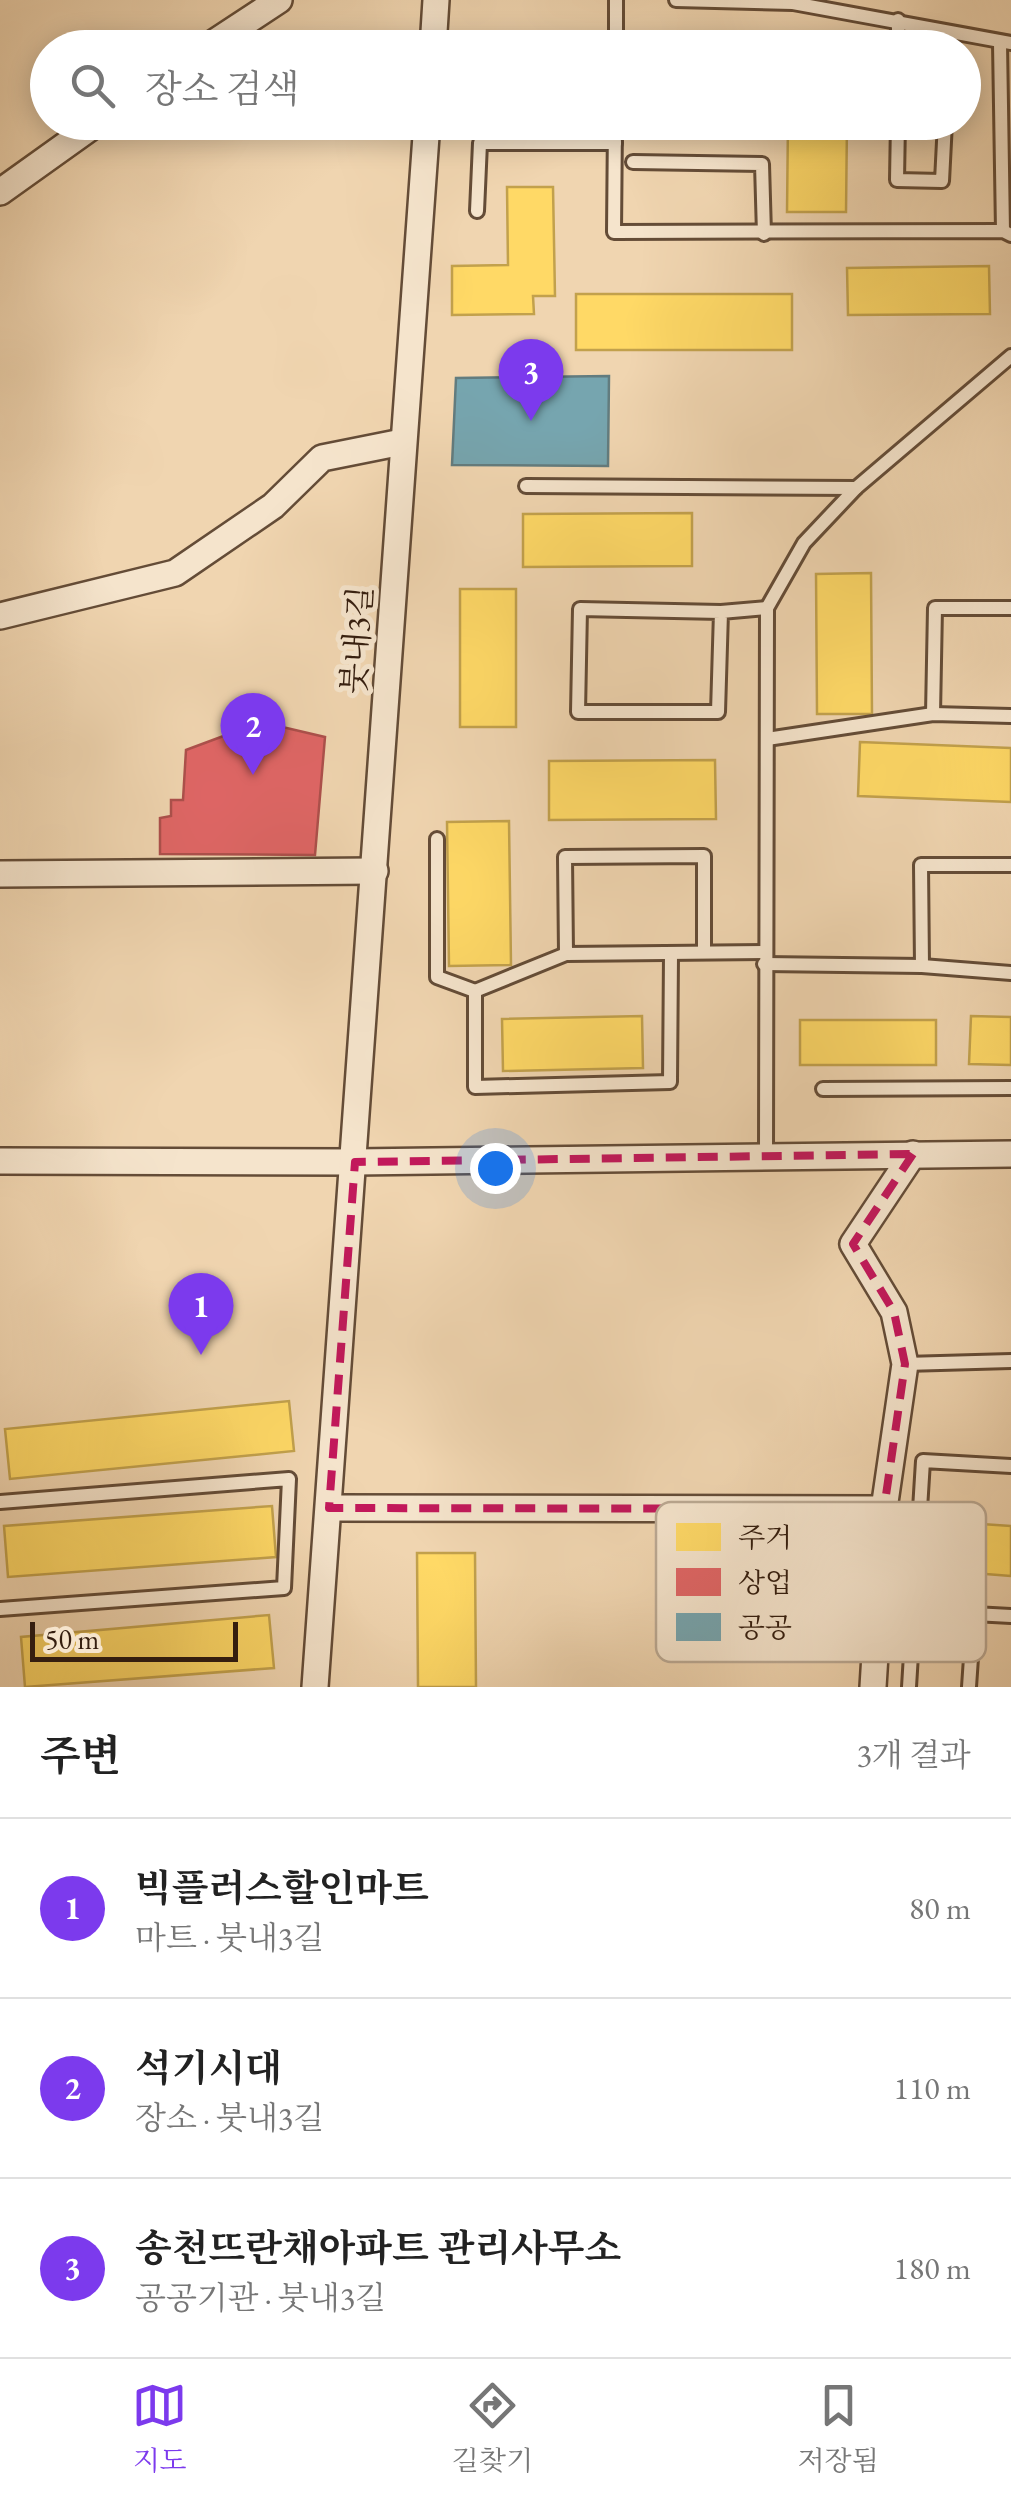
<!DOCTYPE html>
<html lang="ko">
<head>
<meta charset="utf-8">
<style>
	body { margin:0; font-family:"EB Garamond","Noto Serif KR",serif; background:#f2f2f2; color:#222 }
	.scale { position:absolute; left:30px; bottom:25px; width:208px; box-sizing:border-box; padding-left:10px; border:5px solid #351e0f; border-top:0; font-size:28px; line-height:35px; white-space:nowrap; color:#351e0f; -webkit-text-stroke:8px #f5e4cc; paint-order:stroke }
	.you { position:absolute; left:495px; top:1168px; width:35px; height:35px; margin:-25px; border:8px solid #fff; border-radius:50%; background:#1a73e8; box-shadow:0 0 0 15px #1a73e833 }
	.badge { display:grid; place-items:center; width:65px; height:65px; border-radius:50%; background:#7c3aed; color:#fff; font-size:32px; font-weight:700 }
	.pin { position:absolute; translate:-50% -82px; filter:drop-shadow(0 2px 5px #0008) }
	.pin::after { content:''; position:absolute; top:52px; width:35px; height:30px; background:inherit; clip-path:polygon(0 0,100% 0,50% 100%) }
	.list { margin:0; padding:0; list-style:none }
	h2 { display:flex; justify-content:space-between; align-items:center; height:130px; margin:0; padding:0 40px; font-size:42px }
	h2 small { font-size:32px; font-weight:400; color:#767676 }
	.list li { display:grid; grid-template-columns:65px 1fr auto; gap:30px; align-items:center; box-sizing:border-box; height:180px; padding:0 40px; border-top:2px solid #e0e0e0 }
	.list b { display:block; font-size:38px; white-space:nowrap }
	.list p { margin:0; font-size:32px; white-space:nowrap; color:#767676 }
	.list em { font-size:32px; font-style:normal; color:#767676 }
	.icon { flex:none; width:55px; height:55px; fill:none; stroke:currentColor; stroke-width:2; stroke-linecap:round; stroke-linejoin:round }
	.map { position:relative; flex:none; width:1011px; height:1687px; overflow:hidden }
	.search { position:absolute; background:#fff; box-shadow:0 5px 25px #0003; left:30px; right:30px; top:30px; height:110px; display:flex; align-items:center; gap:25px; box-sizing:border-box; padding:0 35px; border-radius:55px; color:#767676; font-size:38px }
	.sheet { height:670px; background:#fff }
	nav { display:flex; justify-content:space-around; align-items:center; box-sizing:border-box; height:140px; border-top:2px solid #e0e0e0; background:#fff; font-size:28px; color:#767676 }
	nav a { display:grid; justify-items:center; gap:5px }
	nav .on { color:#7c3aed }
	.map>svg:first-child { display:block }
	.homes { fill:#ffd966; stroke:#c2a14c; stroke-width:2.5 }
	.shops { fill:#e06666; stroke:#ad504c; stroke-width:2.5 }
	.public { fill:#76a5af; stroke:#627c7f; stroke-width:2.5 }
	.lines { fill:none; stroke-linecap:round; stroke-linejoin:round }
	.lane-casing { stroke:#644c37; stroke-width:18 }
	.street-casing { stroke:#644c37; stroke-width:30 }
	.lane { stroke:#f5e4cc; stroke-width:12 }
	.street { stroke:#f5e4cc; stroke-width:25 }
	.marked { fill:none; stroke:#c2185b; stroke-width:8; stroke-dasharray:20 12; stroke-linejoin:round }
	.labels { text-anchor:middle; dominant-baseline:central; stroke-width:10; stroke-linejoin:round; paint-order:stroke }
	.street-label { font-size:32px; fill:#351e0f; stroke:#f5e4cc }
	.key { fill:#f5e4cc; stroke:#bba993; stroke-width:2.5 }
	.key-label { font-size:28px; fill:#351e0f }
</style>
</head>
<body>
<div class="map">
<svg width="1011" height="1687" viewBox="0 0 1011 1687">
	<rect width="100%" height="100%" fill="#f0d5b0"/>
	<filter id="stains"><feTurbulence type="fractalNoise" baseFrequency=".002" numOctaves="4"/><feColorMatrix values="0 0 0 0 .2 0 0 0 0 .09 0 0 0 0 .02 0 0 0 .5 -.17"/></filter>
	<radialGradient id="worn" r=".72"><stop offset=".6" stop-color="#630" stop-opacity="0"/><stop offset="1" stop-color="#630" stop-opacity=".3"/></radialGradient>
	<g class="homes">
		<polygon points="789,36 848,37 848,48 789,48"/>
		<polygon points="788,122 847,122 846,212 787,212"/>
		<polygon points="507,187 553,187 555,296 533,296 534,314 452,315 452,266 508,265"/>
		<polygon points="989,266 990,314 848,315 847,268"/>
		<rect x="576" y="294" width="216" height="56"/>
		<polygon points="692,513 692,566 523,567 523,514"/>
		<polygon points="871,573 872,714 817,714 816,574"/>
		<rect x="460" y="589" width="56" height="138"/>
		<polygon points="860,742 1011,748 1011,802 858,796"/>
		<polygon points="715,760 716,819 549,820 549,761"/>
		<polygon points="509,821 511,965 449,966 447,822"/>
		<polygon points="642,1016 643,1068 503,1071 502,1019"/>
		<polygon points="971,1016 1011,1017 1011,1065 969,1064"/>
		<rect x="800" y="1020" width="136" height="45"/>
		<polygon points="289,1401 294,1451 10,1479 5,1429"/>
		<polygon points="272,1506 276,1557 8,1577 4,1526"/>
		<polygon points="952,1522 1011,1526 1011,1576 948,1571"/>
		<polygon points="417,1553 475,1553 476,1687 418,1687"/>
		<polygon points="269,1615 274,1668 25,1687 21,1637"/>
	</g>
	<polygon class="shops" points="261,722 325,737 315,855 160,854 160,818 171,816 171,800 183,800 186,750"/>
	<polygon class="public" points="609,376 608,466 452,465 456,378"/>
	<g class="lines">
		<defs>
			<g id="lane">
				<polyline points="676,0 793,3 1011,43"/>
				<polyline points="1000,43 1003,231"/>
				<polyline points="616,48 616,0"/>
				<polyline points="898,48 898,20"/>
				<polyline points="615,122 614,232 1003,231 1011,235"/>
				<polyline points="898,122 897,180 942,181 945,122"/>
				<polyline points="633,162 762,164 764,234"/>
				<polyline points="477,211 480,143 615,143"/>
				<polyline points="526,486 856,488"/>
				<polyline points="721,612 718,712 578,712 580,609 721,612 767,608"/>
				<polyline points="933,714 935,608 1011,608"/>
				<polyline points="767,739 933,714 1011,716"/>
				<polyline points="437,839 437,977 475,991"/>
				<polyline points="704,952 704,856 565,857 566,954 765,952"/>
				<polyline points="566,954 475,991 475,1087 670,1082 671,955"/>
				<polyline points="764,964 922,966 1011,973"/>
				<polyline points="922,966 921,865 1011,865"/>
				<polyline points="823,1089 1011,1088"/>
				<polyline points="766,1157 767,608 804,543 856,488 1011,356"/>
				<polyline points="905,1364 1011,1361"/>
				<polyline points="0,1502 289,1479 284,1588 0,1609"/>
				<polyline points="909,1687 923,1461 1011,1466"/>
				<polyline points="969,1687 974,1614 1011,1616"/>
			</g>
			<g id="street">
				<polyline points="206,48 279,0"/>
				<polyline points="433,48 436,0"/>
				<polyline points="0,192 98,122"/>
				<polyline points="0,616 175,573 273,506 322,458 402,442"/>
				<polyline points="0,874 375,871"/>
				<polyline points="0,1161 355,1162 1011,1154"/>
				<polyline points="329,1508 884,1509"/>
				<path d="M315 1687C356 1166 388 644 427 122"/>
				<polyline points="873,1687 884,1509 905,1364 894,1312 853,1244 913,1154"/>
			</g>
		</defs>
		<use href="#lane" class="lane-casing"/>
		<use href="#street" class="street-casing"/>
		<use href="#lane" class="lane"/>
		<use href="#street" class="street"/>
	</g>
	<path class="marked" d="M913 1154 853 1244 894 1312 905 1364 884 1509 329 1508 355 1162Z"/>
	<g class="labels">
		<g class="street-label">
			<text transform="translate(357 640) rotate(-86)">붓내3길</text>
		</g>
	</g>
	<rect x="656" y="1502" width="330" height="160" rx="15" class="key"/>
	<rect x="676" y="1523" width="45" height="28" fill="#ffd966"/>
	<rect x="676" y="1568" width="45" height="28" fill="#e06666"/>
	<rect x="676" y="1613" width="45" height="28" fill="#76a5af"/>
	<g class="key-label">
		<text x="738" y="1547">주거</text>
		<text x="738" y="1592">상업</text>
		<text x="738" y="1637">공공</text>
	</g>
	<rect width="100%" height="100%" filter="url(#stains)"/>
	<rect width="100%" height="100%" fill="url(#worn)"/>
</svg>
<div class="scale">50 m</div>
<div class="you"></div>
<div class="pin badge" style="left:201px;top:1355px">1</div>
<div class="pin badge" style="left:253px;top:775px">2</div>
<div class="pin badge" style="left:531px;top:421px">3</div>
<div class="search"><svg class="icon" aria-label="search" viewBox="0 0 24 24"><circle cx="10" cy="10" r="6"/><path d="M15 15l6 6"/></svg>장소 검색</div>
</div>
<section class="sheet">
<h2>주변<small>3개 결과</small></h2>
<ul class="list">
<li><span class="badge">1</span><div><b>빅플러스할인마트</b><p>마트 · 붓내3길</p></div><em>80 m</em></li>
<li><span class="badge">2</span><div><b>석기시대</b><p>장소 · 붓내3길</p></div><em>110 m</em></li>
<li><span class="badge">3</span><div><b>송천뜨란채아파트 관리사무소</b><p>공공기관 · 붓내3길</p></div><em>180 m</em></li>
</ul>
</section>
<nav>
<a class="on"><svg class="icon" aria-label="map" viewBox="0 0 24 24"><path d="M3 6l6-2 6 2 6-2v14l-6 2-6-2-6 2zM9 4v14M15 6v14"/></svg>지도</a>
<a><svg class="icon" aria-label="directions" viewBox="0 0 24 24"><path d="M12 3l9 9-9 9-9-9zM9 14v-3h6M13 9l2 2-2 2"/></svg>길찾기</a>
<a><svg class="icon" aria-label="saved" viewBox="0 0 24 24"><path d="M7 4h10v16l-5-4-5 4z"/></svg>저장됨</a>
</nav>
</body>
</html>
